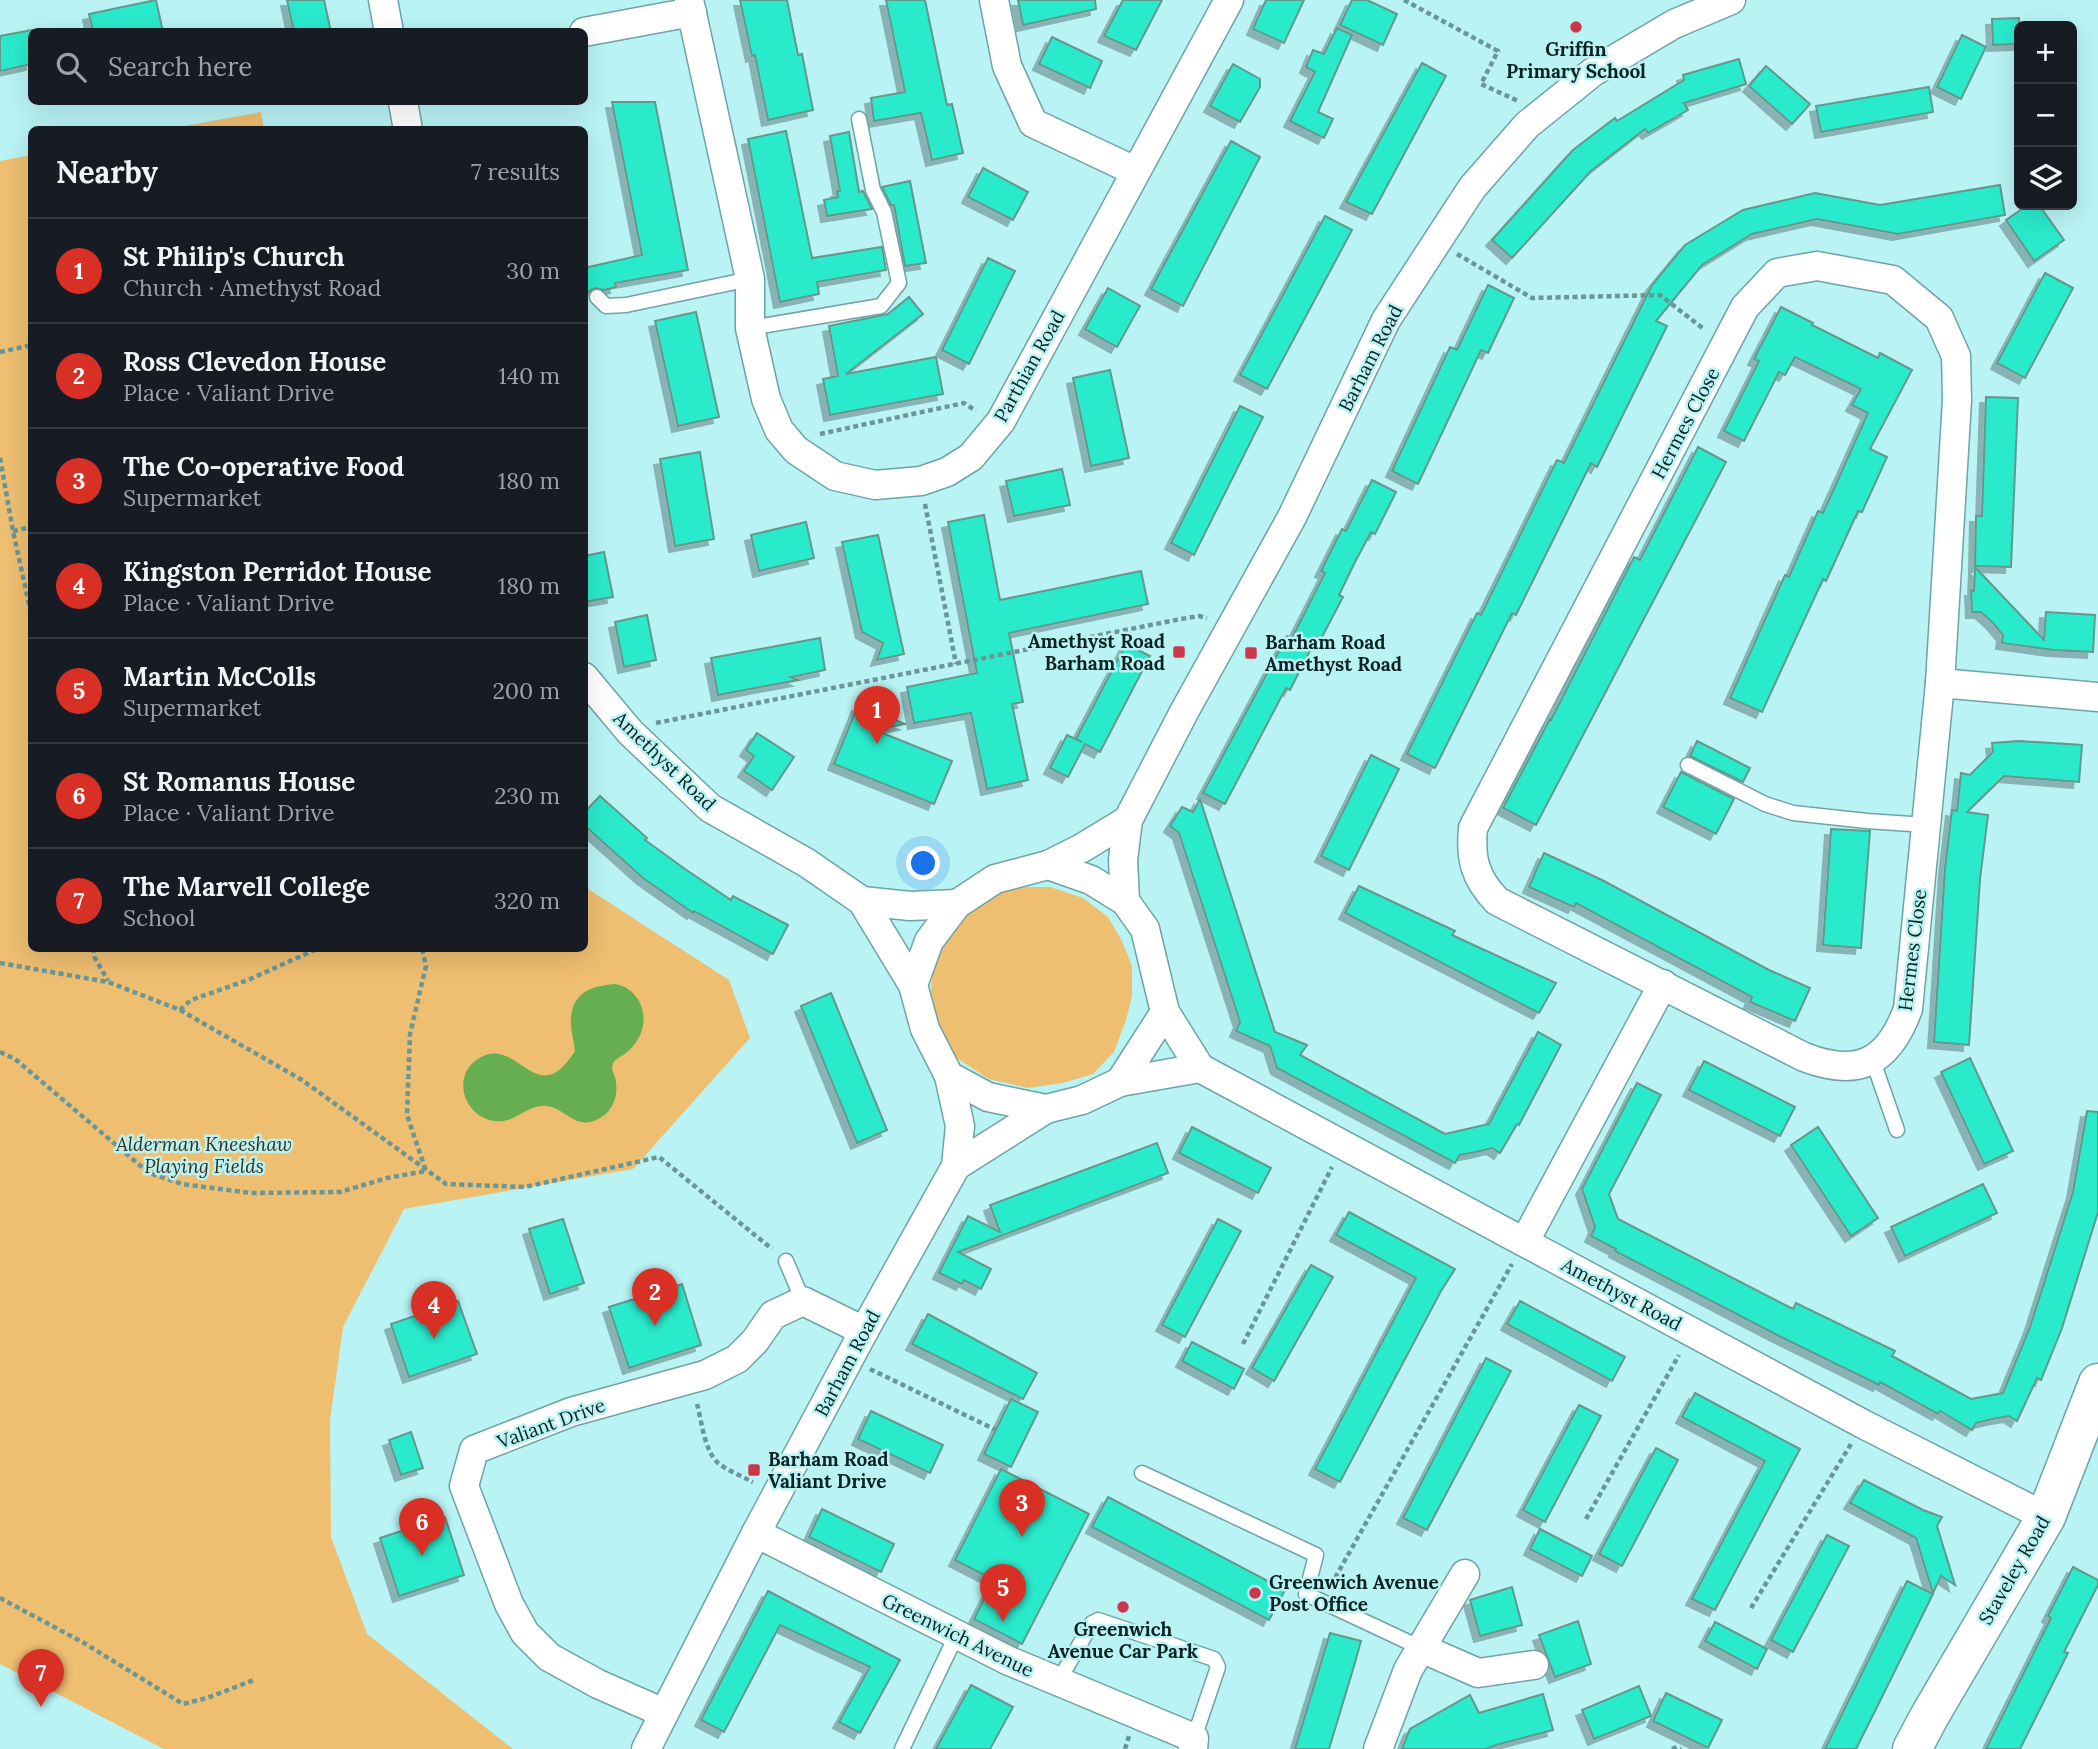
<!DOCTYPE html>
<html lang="en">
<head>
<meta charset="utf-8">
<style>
	body { margin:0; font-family:Lora,serif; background:#20242c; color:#f1f3f6 }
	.controls { position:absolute; right:21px; top:21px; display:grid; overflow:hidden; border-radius:10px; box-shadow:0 7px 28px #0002 }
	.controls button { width:63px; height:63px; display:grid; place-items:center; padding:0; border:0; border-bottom:2px solid #363941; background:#171b24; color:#f1f3f6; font:35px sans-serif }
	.you { position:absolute; left:924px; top:864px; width:24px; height:24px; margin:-18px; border:5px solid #fff; border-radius:50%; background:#1a73e8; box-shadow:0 0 0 10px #1a73e833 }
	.badge { display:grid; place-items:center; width:46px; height:46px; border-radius:50%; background:#d93025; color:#fff; font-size:23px; font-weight:700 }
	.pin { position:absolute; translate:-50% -58px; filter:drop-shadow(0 2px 4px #0008) }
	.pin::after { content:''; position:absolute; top:37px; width:24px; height:21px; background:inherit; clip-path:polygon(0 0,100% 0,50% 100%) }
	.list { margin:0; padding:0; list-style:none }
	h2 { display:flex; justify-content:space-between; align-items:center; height:91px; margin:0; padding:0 28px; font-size:30px }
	h2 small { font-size:23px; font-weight:400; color:#9ea1a6 }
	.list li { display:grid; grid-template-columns:46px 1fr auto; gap:21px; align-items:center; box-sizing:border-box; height:105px; padding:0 28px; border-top:2px solid #363941 }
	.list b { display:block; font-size:26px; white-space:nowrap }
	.list p { margin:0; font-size:23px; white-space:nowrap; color:#9ea1a6 }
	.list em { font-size:23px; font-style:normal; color:#9ea1a6 }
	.icon { flex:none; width:38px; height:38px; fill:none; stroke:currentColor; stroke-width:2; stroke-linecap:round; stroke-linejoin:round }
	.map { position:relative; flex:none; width:2098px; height:1749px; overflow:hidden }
	.search { position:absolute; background:#171b24; box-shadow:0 7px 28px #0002; left:28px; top:28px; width:560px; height:77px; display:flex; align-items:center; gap:18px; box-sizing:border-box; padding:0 24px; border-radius:10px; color:#9ea1a6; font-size:26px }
	.panel { position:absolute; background:#171b24; box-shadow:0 7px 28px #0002; left:28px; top:126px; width:560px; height:826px; border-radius:10px }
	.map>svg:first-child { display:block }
	.green { fill:#eebe71 }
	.water { fill:#67ae50 }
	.building { fill:#2ceacc; stroke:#64988c; stroke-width:2; filter:url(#shadow) }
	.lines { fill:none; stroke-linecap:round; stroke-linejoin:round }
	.lane-casing { stroke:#6da4a6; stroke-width:17 }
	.street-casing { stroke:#6da4a6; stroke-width:31 }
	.secondary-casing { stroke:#6da4a6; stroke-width:41 }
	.path { stroke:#6b9697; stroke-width:4.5; stroke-dasharray:5 3.5; stroke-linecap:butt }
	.lane { stroke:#fff; stroke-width:14 }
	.street { stroke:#fff; stroke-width:28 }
	.secondary { stroke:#fff; stroke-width:38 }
	.poi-dot { fill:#c9394a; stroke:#b9f3f4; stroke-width:2.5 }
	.labels { text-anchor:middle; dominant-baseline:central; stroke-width:5; stroke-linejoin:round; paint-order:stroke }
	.poi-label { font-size:19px; font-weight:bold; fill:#0a2222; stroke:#b9f3f4; text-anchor:start }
	.street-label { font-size:19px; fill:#0a2222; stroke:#b9f3f4 }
	.park-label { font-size:19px; font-style:italic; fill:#3a2e1b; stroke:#b9f3f4 }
</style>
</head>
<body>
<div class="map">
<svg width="2098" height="1749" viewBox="0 0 2098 1749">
	<defs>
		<filter id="shadow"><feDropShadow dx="-6" dy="6" stdDeviation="0" flood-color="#0004"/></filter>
	</defs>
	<rect width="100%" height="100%" fill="#b9f3f4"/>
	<g class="green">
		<polygon points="261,112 264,129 168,129"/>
		<polygon points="31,155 32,948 584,948 585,887 729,980 750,1038 633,1169 404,1209 343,1327 330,1420 331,1537 367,1634 513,1749 164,1749 0,1664 0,161"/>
		<polygon points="1018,887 1050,887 1083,898 1108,917 1121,939 1132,966 1132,996 1126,1020 1114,1052 1093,1074 1063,1083 1028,1088 989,1079 955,1057 939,1038 930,1006 932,977 941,946 959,918 982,899"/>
	</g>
	<path class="water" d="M614 984C626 986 632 990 639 1001 649 1019 642 1040 626 1053 621 1057 613 1059 612 1067 612 1072 616 1077 616 1082 618 1096 613 1111 600 1118 576 1132 567 1109 547 1106 529 1104 519 1119 503 1121 466 1125 447 1075 481 1057 519 1037 537 1112 575 1051 574 1041 570 1028 571 1018 573 992 592 986 614 984Z"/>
	<g class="building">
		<polygon points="156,0 163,32 93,32 89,14"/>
		<polygon points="287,0 324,0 331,32 294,32"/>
		<polygon points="740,0 787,0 798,55 802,54 813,110 768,120 755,55 752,56"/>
		<polygon points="886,0 925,0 947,105 952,104 963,153 932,160 921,113 874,121 871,98 905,92"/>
		<polygon points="1018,0 1095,0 1096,9 1023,25"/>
		<polygon points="1123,0 1162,0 1136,50 1104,36"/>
		<polygon points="1266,0 1304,0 1284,43 1253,29"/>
		<polygon points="1352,0 1367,0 1397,14 1383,45 1340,25"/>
		<polygon points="2019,18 2019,44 1993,45 1992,19"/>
		<polygon points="1337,28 1352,35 1318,112 1333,119 1324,138 1290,121 1315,72 1306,67 1313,50 1324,54"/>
		<polygon points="32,30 32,64 0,71 0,36"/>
		<polygon points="1962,35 1986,47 1961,99 1937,87"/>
		<polygon points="1052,37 1102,61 1090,88 1039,64"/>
		<polygon points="1739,59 1746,84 1684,103 1688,110 1648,133 1645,129 1591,171 1512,258 1492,240 1573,150 1615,118 1617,121 1684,80 1683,75"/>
		<polygon points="1422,63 1446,76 1372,214 1346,202"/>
		<polygon points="1233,64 1260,79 1260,87 1240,122 1210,106"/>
		<polygon points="1766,66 1810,104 1792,124 1749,86"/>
		<polygon points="1929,87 1933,112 1821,132 1816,106"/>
		<polygon points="612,102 655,102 688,270 615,283 616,287 604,290 595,288 584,294 584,268 642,255"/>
		<polygon points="786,131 812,258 882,247 886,270 817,282 819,294 780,302 748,139"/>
		<polygon points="849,132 859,192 863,191 872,209 827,216 824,200 838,197 837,191 840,191 830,136"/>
		<polygon points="1231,141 1260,157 1183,306 1151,289"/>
		<polygon points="983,168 1028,192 1013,220 968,197"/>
		<polygon points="910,181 926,263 905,266 894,205 891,205 882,187"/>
		<polygon points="2000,185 2005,215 1898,234 1817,219 1752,234 1702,265 1656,321 1667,326 1609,443 1597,467 1591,463 1516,615 1512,613 1435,768 1407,754 1477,613 1481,615 1557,460 1564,463 1652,285 1685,245 1743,210 1815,193 1880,205"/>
		<polygon points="2028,205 2039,205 2064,240 2034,261 2006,220"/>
		<polygon points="1325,216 1352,230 1267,389 1240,375"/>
		<polygon points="988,258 1015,271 969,364 942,350"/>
		<polygon points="2045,273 2073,288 2025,378 1997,363"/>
		<polygon points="1488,285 1514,298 1488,353 1481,350 1418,484 1392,471 1450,347 1457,350"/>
		<polygon points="1108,288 1140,306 1117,347 1085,329"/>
		<polygon points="909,297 923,314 846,374 936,357 943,394 830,415 823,379 838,376 829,326 888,314"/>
		<polygon points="1781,307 1813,323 1812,325 1878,358 1880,353 1912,370 1870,449 1887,457 1862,512 1858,511 1826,581 1823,579 1762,712 1730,698 1785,575 1789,577 1818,511 1823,513 1868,413 1852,405 1861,389 1795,357 1785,375 1779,372 1744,441 1724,431 1759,361 1754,359"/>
		<polygon points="696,312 719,417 678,426 655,321"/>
		<polygon points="1110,370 1129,458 1091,466 1073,378"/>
		<polygon points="1986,397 2018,398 2011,567 1975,566 1976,516 1982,516"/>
		<polygon points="1240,406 1263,417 1194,555 1171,543"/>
		<polygon points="1698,447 1726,462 1536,825 1503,808 1550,719 1551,720 1634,557 1640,560"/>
		<polygon points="700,452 714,539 675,546 660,459"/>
		<polygon points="1062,469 1070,505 1014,516 1006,481"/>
		<polygon points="1372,480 1396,492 1375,534 1371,532 1355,562 1339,595 1343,597 1321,639 1317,637 1290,690 1286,688 1225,804 1203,793 1287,636 1292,638 1325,573 1321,571 1342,529 1346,531"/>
		<polygon points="984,515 1000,600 1141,571 1148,604 1009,633 1023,702 1012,704 1028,780 987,789 971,713 914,723 907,687 977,673 948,522"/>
		<polygon points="806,522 814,558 759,571 751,535"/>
		<polygon points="878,535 904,654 877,660 883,643 862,632 842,542"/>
		<polygon points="604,552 613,597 584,602 584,556"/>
		<polygon points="1975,567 2044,640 2046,612 2095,615 2093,652 2053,650 2002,643 2003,635 1993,623 1981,612 1972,612 1971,590 1974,591"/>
		<polygon points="647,615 656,660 624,667 615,622"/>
		<polygon points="820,638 825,670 791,677 798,680 718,695 711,658"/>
		<polygon points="1126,644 1150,656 1100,752 1085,744 1068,777 1050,768 1067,735 1082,742 1076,739"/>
		<polygon points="858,705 905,724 875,730 952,761 934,804 834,764"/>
		<polygon points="757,733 794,757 772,790 744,771 754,756 746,750"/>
		<polygon points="1697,741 1750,768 1743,782 1690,756"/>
		<polygon points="2019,741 2082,745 2079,782 2004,776 1967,812 1988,815 1980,879 1969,1045 1934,1042 1945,868 1952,810 1957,811 1961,773 1970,775 1993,752 1992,743"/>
		<polygon points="1371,755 1399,769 1349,870 1321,856"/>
		<polygon points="1681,772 1734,799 1716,834 1663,807"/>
		<polygon points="600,796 647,838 645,840 685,869 731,900 733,896 788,925 773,954 694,911 693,913 643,878 584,825 584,813"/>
		<polygon points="1200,799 1275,1032 1307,1045 1300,1055 1445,1134 1489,1124 1538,1032 1561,1045 1519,1125 1517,1124 1500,1153 1492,1148 1476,1152 1460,1155 1455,1163 1277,1068 1270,1046 1236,1031 1240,1022 1179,833 1170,826 1182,807 1193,812"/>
		<polygon points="1831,829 1870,831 1861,948 1823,945"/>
		<polygon points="1544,853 1602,880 1769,970 1810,988 1795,1021 1750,1002 1752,997 1576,903 1574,907 1529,887"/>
		<polygon points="1359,886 1455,931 1452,935 1556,983 1539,1013 1345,913"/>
		<polygon points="831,993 887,1130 857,1143 801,1006"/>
		<polygon points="1970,1058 2013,1151 1984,1164 1941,1072"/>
		<polygon points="1704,1061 1795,1107 1780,1136 1689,1090"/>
		<polygon points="1637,1083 1661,1095 1609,1194 1618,1219 1793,1309 1796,1303 1895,1351 1892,1356 1971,1399 2003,1393 2030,1327 2073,1192 2087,1111 2098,1112 2098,1212 2062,1328 2041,1380 2037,1378 2017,1421 2009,1416 1992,1419 1976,1423 1972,1430 1940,1411 1938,1414 1880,1382 1879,1385 1779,1336 1615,1251 1616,1249 1591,1236 1595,1227 1582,1189"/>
		<polygon points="1192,1127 1271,1168 1258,1193 1179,1153"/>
		<polygon points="1818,1127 1878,1218 1851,1236 1791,1145"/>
		<polygon points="1157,1143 1168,1173 958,1252 991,1269 981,1289 964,1280 962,1284 939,1273 968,1216 1000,1232 990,1205"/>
		<polygon points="1983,1184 1997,1213 1905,1256 1891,1227"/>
		<polygon points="1349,1212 1455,1269 1441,1291 1340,1482 1315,1469 1416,1278 1336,1235"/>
		<polygon points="563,1219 584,1283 550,1294 529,1229"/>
		<polygon points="1218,1219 1241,1231 1185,1337 1162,1325"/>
		<polygon points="1311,1265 1333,1277 1274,1381 1252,1368"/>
		<polygon points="682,1284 701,1345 629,1368 609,1307"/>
		<polygon points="458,1301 477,1354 409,1377 391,1324"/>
		<polygon points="1520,1301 1625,1357 1612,1381 1507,1324"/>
		<polygon points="928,1314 1037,1373 1023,1399 912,1344"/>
		<polygon points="1192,1342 1244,1369 1234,1389 1182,1361"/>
		<polygon points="1486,1358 1511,1371 1427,1530 1403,1518"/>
		<polygon points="1695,1393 1800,1449 1715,1610 1692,1599 1765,1461 1682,1417"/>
		<polygon points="1011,1399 1038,1412 1011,1467 984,1454"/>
		<polygon points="1579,1405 1601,1416 1545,1522 1523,1510"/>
		<polygon points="871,1411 943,1445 930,1473 858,1439"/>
		<polygon points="411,1432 423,1468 401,1475 389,1440"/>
		<polygon points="1656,1448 1678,1460 1622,1566 1599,1554"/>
		<polygon points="1001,1469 1089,1514 1022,1644 974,1619 994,1580 955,1560"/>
		<polygon points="1864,1480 1923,1510 1942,1517 1937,1526 1955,1585 1941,1576 1933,1593 1916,1538 1850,1503"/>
		<polygon points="1108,1497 1285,1590 1269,1620 1092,1527"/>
		<polygon points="822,1509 894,1544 881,1572 809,1537"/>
		<polygon points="445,1517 464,1575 399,1596 380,1538"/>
		<polygon points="1540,1529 1592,1556 1582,1576 1530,1549"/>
		<polygon points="1827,1535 1849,1546 1793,1652 1771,1640"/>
		<polygon points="2073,1567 2098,1580 2098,1585 2064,1652 2068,1653 2020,1749 1986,1749 2051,1618 2048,1616"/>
		<polygon points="1907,1581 1933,1594 1876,1709 1856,1749 1825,1749"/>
		<polygon points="1512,1587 1522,1625 1480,1636 1470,1600"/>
		<polygon points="768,1591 900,1660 860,1733 839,1722 870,1667 780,1625 724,1732 701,1720"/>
		<polygon points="1578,1621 1591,1664 1555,1677 1539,1635"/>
		<polygon points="1715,1622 1767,1649 1757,1669 1705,1641"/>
		<polygon points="1330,1633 1361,1641 1354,1666 1329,1749 1295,1749"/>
		<polygon points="971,1685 1013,1707 990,1749 936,1749"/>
		<polygon points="1639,1686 1651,1716 1594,1739 1582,1710"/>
		<polygon points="1666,1693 1722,1720 1708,1748 1653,1721"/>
		<polygon points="1543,1694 1553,1730 1496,1745 1486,1749 1402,1749 1410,1729 1470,1695 1479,1713"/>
	</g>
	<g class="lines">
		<defs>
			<g id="lane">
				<polyline points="597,297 606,306 626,305 750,279"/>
				<polyline points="750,328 881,306 899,283 884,212 873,190 859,119"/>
				<polyline points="1688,765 1765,804 1793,813 1867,821 1926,825"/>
				<polyline points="1873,1061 1897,1130"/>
				<polyline points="786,1261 803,1301"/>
				<polyline points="1142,1473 1316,1555 1306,1594 1421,1648"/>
				<polyline points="1058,1682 1092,1623 1098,1620 1214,1659 1218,1667 1194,1738"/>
				<polyline points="902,1749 956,1636"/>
			</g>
			<g id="street">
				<polyline points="383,0 389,32"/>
				<polyline points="689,0 750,279 750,328 766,399 779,430 796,450 835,476 875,485 921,481 947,472 971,457 1001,421 1229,0"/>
				<polyline points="994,0 1007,66 1033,123 1135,171"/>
				<polyline points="584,32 692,12"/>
				<polyline points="403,102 408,130"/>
				<path d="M1817 266 1893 280 1939 318 1956 356 1957 400 1940 683 1908 1009C1888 1063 1858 1078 1804 1057L1497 901C1475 878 1470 859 1473 828L1745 307 1777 273Z"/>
				<polyline points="584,677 630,732 710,808 807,863 862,901 913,985"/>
				<polyline points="1940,683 2098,697"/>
				<polyline points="1048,865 1082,848 1128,820"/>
				<polyline points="862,901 910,906 957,904"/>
				<polyline points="1125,901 1123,860 1128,820 1184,712 1292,517 1386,320 1472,188 1527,125 1593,72 1674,24 1731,0"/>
				<polyline points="1165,1012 1120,1082 1082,1100 1046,1109 988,1097 949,1076 925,1029 913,985 929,941 957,904 995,879 1048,865 1091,880 1125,901 1145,929 1165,1012 1200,1068 1863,1424 2046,1517"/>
				<polyline points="1120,1082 1200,1068"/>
				<polyline points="956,1166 1046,1109"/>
				<polyline points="1525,1241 1663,984"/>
				<polyline points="756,1533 1007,1660 1194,1738 1193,1749"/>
				<polyline points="1421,1648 1478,1673 1534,1665"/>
				<polyline points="664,1713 598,1684 549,1657 525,1633 509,1604 464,1486 474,1450 571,1412 705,1375 737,1359 755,1341 773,1315 803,1301 864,1331"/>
				<polyline points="646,1749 756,1533 864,1331 956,1166 960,1126 949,1076"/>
				<polyline points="1378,1749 1408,1670 1465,1574"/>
			</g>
			<polyline id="secondary" points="1912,1749 1929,1717 2046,1517 2098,1383"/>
		</defs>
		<use href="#lane" class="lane-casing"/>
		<use href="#street" class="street-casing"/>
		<use href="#secondary" class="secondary-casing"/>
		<g class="path">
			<polyline points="1404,0 1498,51 1481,84 1518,101"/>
			<polyline points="1457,254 1532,298 1660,295 1705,330"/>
			<polyline points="0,352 32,345"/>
			<polyline points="820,434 964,403 976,411"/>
			<polyline points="0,458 13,531 32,618"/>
			<polyline points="925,504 956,664"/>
			<polyline points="13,531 32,527"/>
			<polyline points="656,723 1181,619 1199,616 1207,618"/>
			<polyline points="93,948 95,958 108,981"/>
			<polyline points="0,963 108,982 180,1010 302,1080 446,1184 525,1187 659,1157 772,1249"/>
			<polyline points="180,1010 191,1000 248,980 319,948"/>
			<polyline points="0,1052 15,1059 149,1173 182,1184 251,1193 340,1192 387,1178 426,1171 407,1115 410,1034 426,966 422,948"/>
			<polyline points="1243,1344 1332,1167"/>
			<polyline points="870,1369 996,1430"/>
			<path d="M697 1404C702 1422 704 1450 718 1463 728 1471 742 1476 753 1482"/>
			<polyline points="1586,1519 1679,1355"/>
			<polyline points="1331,1585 1512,1264"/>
			<polyline points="0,1598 84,1643 183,1704 207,1698 254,1680"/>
			<polyline points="1751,1608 1851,1444"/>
			<polyline points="1125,1749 1129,1736"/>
			<polyline points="1672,1749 1677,1747 1681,1749"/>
		</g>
		<use href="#lane" class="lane"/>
		<use href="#street" class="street"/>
		<use href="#secondary" class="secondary"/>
	</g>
	<g class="poi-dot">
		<circle cx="1576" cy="27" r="7"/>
		<rect x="1172" y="645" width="14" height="14" rx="3.5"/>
		<rect x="1244" y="646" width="14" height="14" rx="3.5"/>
		<rect x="747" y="1463" width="14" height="14" rx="3.5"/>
		<circle cx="1255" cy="1593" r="7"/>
		<circle cx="1123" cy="1607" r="7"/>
	</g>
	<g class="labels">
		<g class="poi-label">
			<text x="1576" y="49" text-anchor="middle">Griffin<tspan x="1576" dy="22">Primary School</tspan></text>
			<text x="1165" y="641" text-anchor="end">Amethyst Road<tspan x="1165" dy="22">Barham Road</tspan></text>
			<text x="1265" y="642">Barham Road<tspan x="1265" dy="22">Amethyst Road</tspan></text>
			<text x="768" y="1459">Barham Road<tspan x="768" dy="22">Valiant Drive</tspan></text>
			<text x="1269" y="1582">Greenwich Avenue<tspan x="1269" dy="22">Post Office</tspan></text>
			<text x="1123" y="1629" text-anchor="middle">Greenwich<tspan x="1123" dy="22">Avenue Car Park</tspan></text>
		</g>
		<g class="street-label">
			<text transform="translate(1370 358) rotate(-63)">Barham Road</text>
			<text transform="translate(1029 366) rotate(-61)">Parthian Road</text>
			<text transform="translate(1685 423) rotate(-62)">Hermes Close</text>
			<text transform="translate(665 761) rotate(44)">Amethyst Road</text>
			<text transform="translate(1912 950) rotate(-83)">Hermes Close</text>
			<text transform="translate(1622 1294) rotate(28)">Amethyst Road</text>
			<text transform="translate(847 1363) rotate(-62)">Barham Road</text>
			<text transform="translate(551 1423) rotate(-20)">Valiant Drive</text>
			<text transform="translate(2014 1570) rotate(-60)">Staveley Road</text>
			<text transform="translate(958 1635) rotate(26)">Greenwich Avenue</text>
		</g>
		<g class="park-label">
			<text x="204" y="1144">Alderman Kneeshaw<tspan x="204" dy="22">Playing Fields</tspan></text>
		</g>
	</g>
</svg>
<div class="controls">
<button>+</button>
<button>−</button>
<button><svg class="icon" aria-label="layers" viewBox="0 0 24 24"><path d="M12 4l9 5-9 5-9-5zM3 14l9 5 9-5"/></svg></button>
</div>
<div class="you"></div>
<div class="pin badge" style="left:877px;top:744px">1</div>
<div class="pin badge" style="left:655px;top:1326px">2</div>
<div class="pin badge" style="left:1022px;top:1537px">3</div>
<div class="pin badge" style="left:434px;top:1339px">4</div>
<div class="pin badge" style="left:1003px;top:1622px">5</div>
<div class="pin badge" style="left:422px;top:1556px">6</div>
<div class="pin badge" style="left:41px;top:1707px">7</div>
<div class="search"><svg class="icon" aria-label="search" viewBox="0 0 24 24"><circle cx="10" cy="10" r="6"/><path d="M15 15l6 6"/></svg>Search here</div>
<section class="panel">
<h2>Nearby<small>7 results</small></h2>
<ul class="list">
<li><span class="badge">1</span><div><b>St Philip's Church</b><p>Church · Amethyst Road</p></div><em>30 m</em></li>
<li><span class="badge">2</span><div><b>Ross Clevedon House</b><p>Place · Valiant Drive</p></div><em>140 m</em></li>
<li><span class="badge">3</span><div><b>The Co-operative Food</b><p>Supermarket</p></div><em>180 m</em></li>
<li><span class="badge">4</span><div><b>Kingston Perridot House</b><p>Place · Valiant Drive</p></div><em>180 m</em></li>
<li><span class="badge">5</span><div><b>Martin McColls</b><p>Supermarket</p></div><em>200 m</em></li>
<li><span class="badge">6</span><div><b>St Romanus House</b><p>Place · Valiant Drive</p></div><em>230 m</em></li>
<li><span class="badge">7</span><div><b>The Marvell College</b><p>School</p></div><em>320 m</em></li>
</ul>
</section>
</div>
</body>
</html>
